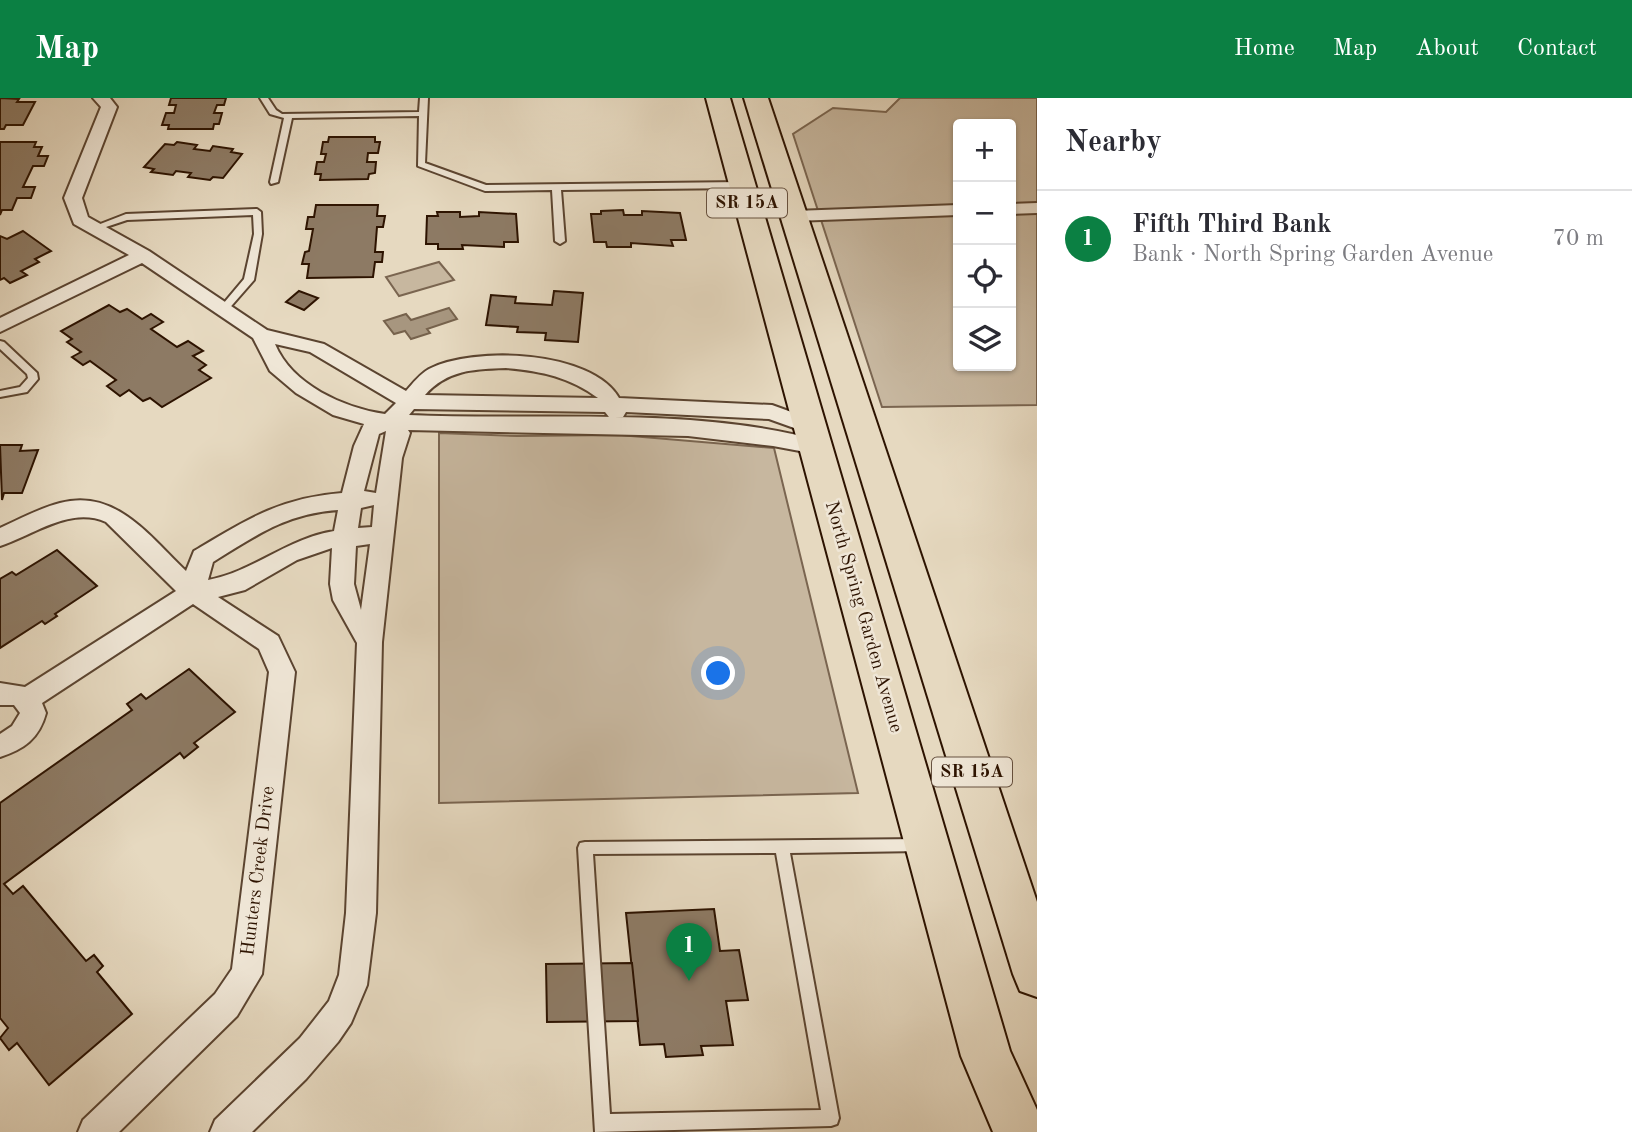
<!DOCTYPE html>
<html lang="en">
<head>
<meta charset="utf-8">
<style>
	body { margin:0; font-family:"Old Standard TT",serif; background:#f2f2f3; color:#2b2b33 }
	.controls { position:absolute; right:21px; top:21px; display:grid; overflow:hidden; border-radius:7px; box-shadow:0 2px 5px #0004 }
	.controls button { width:63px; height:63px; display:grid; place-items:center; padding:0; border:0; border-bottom:2px solid #e1e1e2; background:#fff; color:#2b2b33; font:35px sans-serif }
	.you { position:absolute; left:719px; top:576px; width:24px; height:24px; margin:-18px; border:5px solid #fff; border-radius:50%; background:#1a73e8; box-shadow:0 0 0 10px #1a73e833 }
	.badge { display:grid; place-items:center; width:46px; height:46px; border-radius:50%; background:#0b8043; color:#fff; font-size:23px; font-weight:700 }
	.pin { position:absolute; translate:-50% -58px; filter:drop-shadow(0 2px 4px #0008) }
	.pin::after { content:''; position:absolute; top:37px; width:24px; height:21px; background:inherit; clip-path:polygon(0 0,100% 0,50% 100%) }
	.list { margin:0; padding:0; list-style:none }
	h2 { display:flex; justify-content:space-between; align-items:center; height:91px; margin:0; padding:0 28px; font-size:30px }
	h2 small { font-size:23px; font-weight:400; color:#7c7c81 }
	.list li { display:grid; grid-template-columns:46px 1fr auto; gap:21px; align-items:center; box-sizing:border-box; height:98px; padding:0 28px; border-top:2px solid #e1e1e2 }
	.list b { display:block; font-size:26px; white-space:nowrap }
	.list p { margin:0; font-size:23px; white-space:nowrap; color:#7c7c81 }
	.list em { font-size:23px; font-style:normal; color:#7c7c81 }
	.icon { flex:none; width:38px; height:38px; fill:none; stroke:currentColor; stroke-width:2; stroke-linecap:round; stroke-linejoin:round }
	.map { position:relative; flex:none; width:1037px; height:1034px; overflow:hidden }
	header { display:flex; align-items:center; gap:42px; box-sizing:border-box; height:98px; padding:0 35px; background:#0b8043; color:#fff }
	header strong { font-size:33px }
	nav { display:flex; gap:38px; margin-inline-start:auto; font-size:24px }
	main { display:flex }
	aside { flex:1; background:#fff }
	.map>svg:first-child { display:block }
	.green { fill:#c7b79f; stroke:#7a6550; stroke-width:2; fill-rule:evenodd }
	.water { fill:#a7967f; stroke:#76624c; stroke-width:2 }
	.building { fill:#8d7a64; stroke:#2d1300; stroke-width:2 }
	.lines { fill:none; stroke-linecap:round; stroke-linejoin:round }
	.service-casing { stroke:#5b4430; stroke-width:4 }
	.minor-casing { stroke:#5b4430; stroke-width:4 }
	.trunk-casing { stroke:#2d1300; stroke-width:4 }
	.service { fill:#efe6d6; fill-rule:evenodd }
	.minor { fill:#efe6d6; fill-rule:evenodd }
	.trunk { fill:#e6d9c0; fill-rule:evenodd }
	.labels { text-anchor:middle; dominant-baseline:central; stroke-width:5; stroke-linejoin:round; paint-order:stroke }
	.shield { fill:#efe6d6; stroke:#675240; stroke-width:2 }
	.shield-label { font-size:18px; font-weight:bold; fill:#2d1300 }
	.street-label { font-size:19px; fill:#2d1300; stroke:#efe6d6 }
</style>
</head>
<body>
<header>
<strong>Map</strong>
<nav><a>Home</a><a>Map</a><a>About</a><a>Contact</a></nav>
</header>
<main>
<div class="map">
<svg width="1037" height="1034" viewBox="0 0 1037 1034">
	<rect width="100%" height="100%" fill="#e6d9c0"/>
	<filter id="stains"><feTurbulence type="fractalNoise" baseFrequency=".00286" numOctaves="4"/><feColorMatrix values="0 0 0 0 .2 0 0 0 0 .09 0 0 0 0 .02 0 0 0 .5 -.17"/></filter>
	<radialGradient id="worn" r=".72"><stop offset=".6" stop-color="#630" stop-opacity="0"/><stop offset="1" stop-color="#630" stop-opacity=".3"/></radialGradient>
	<g class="green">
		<path d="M900 0H1037V307L882 309 793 36 833 10 886 14ZM958 26H1011V268H958Z"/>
		<polygon points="439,164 454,182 399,198 386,179"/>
		<polygon points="439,335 517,338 619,337 774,350 858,695 439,705"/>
	</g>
	<polygon class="water" points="449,210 457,221 427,231 430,235 411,241 405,233 394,236 384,223 406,216 411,222"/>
	<g class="building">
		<polygon points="0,0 19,1 17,4 35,4 23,27 6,27 4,31 0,31"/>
		<polygon points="171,0 226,0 224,7 217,7 214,15 222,15 219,26 214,26 213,31 168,31 169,27 162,27 166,15 174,15 176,7 169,7"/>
		<polygon points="329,39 375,39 375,44 380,44 378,55 368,55 367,64 376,64 375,75 369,76 368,81 320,82 321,76 315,76 317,64 324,64 326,56 321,56 323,44 328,44"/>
		<polygon points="0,44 36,44 34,49 42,49 38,58 48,58 44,68 33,68 23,89 35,89 31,100 17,100 12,112 2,112 0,117"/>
		<polygon points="177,44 197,47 194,51 210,53 213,48 233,51 231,54 242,56 223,80 213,79 210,82 188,79 191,75 176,73 173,77 151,74 154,71 144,69 165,46 174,47"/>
		<polygon points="316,107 378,107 377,118 385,118 383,129 377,129 375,154 383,154 382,164 375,164 373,179 307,180 309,166 302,166 305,154 309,153 313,131 306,131 308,119 314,119"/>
		<polygon points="623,112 624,117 642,117 642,113 680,115 686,142 671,142 673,148 631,145 631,149 607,149 606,144 594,144 591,116 601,116 601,113"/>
		<polygon points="437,114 460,114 460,119 479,118 479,114 516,116 518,144 504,144 504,149 462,147 463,151 438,151 438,146 426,146 427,118 438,118"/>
		<polygon points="23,133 51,153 35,161 39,164 21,173 27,177 10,185 4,180 0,182 0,138 7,141"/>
		<polygon points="299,193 318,200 304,212 286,204"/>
		<polygon points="554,193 583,195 578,244 545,242 546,235 517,234 518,229 486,227 491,197 516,199 515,205 552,207"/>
		<polygon points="109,207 120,214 127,211 142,221 151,216 163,224 151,231 177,249 188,243 203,253 193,258 206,267 199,272 211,280 162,309 150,300 143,303 129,292 120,298 107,288 116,282 90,263 83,267 72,259 81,254 67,244 72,241 61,233"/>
		<polygon points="0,347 22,347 20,353 38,352 22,395 4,395 2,402"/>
		<polygon points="57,452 97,488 55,516 57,518 45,526 42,523 0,550 0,481 12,474 16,477"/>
		<polygon points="189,571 235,614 194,645 198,649 184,660 180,655 4,786 13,796 23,788 86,863 94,857 103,868 97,874 132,916 49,987 17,945 9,952 0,940 8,930 0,920 0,705 132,612 127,606 141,596 146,601"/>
		<polygon points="714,811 720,853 739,852 748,902 726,903 733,947 701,948 703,957 666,959 664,946 640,947 626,815"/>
		<polygon points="632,865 638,923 547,924 546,866"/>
	</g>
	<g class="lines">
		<defs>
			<g id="service">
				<polygon points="260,0 268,0 276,12 282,16 419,14 420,0 428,0 425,65 486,87 742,84 746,87 742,90 561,92 565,143 560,146 555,143 552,92 485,93 418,68 419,18 292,20 278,84 271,86 270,84 284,20 270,16"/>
				<polygon points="257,111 261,114 262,136 254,182 226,214 223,215 218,212 244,181 254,136 253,117 127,122 94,133 90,130 126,116"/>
				<polygon points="0,243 4,244 37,275 38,281 27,294 0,299 0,293 20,289 28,280 27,276 0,251"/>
				<path d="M922 741 927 742 929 747 927 752 922 753 790 755 839 1020 837 1026 831 1028 595 1034 578 750 580 745 585 744ZM776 755 821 1012 610 1016 593 756Z"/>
			</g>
			<g id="minor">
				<path d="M93 0H110L117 9 82 100 88 119 149 153 267 232 324 246 406 293C413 285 420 276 429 271 473 248 592 252 619 300L772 307 819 324 822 329 819 334 811 336 769 321 626 314 623 319H609L605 314 414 311 409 317C542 323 696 307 824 344L827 349 824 354 816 356 773 348 688 338 408 332 410 335 402 360 382 544 376 815 367 887 351 925 338 944 306 981 252 1034H210L215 1022 300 940 329 903 339 877 346 815 357 545 333 502 330 486 332 450 297 462 245 492 218 499 278 538 295 574 262 876 237 918 119 1034H78L83 1022 215 896 232 871 269 574 259 551 193 506 42 605 46 615C39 641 24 651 0 659V636L12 628 20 615 14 607H0V585L25 589 176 493 106 424C70 408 34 437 0 448V430C20 421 40 410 60 405 116 390 150 439 186 473L194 453C246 422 279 400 342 395L354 348 364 326 333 317 296 295 270 273 253 240 142 165 0 234V220L129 157 74 126 64 100 101 9ZM275 246 310 254 396 305 385 316C344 310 292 287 275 246ZM506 270C541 273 570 279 598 300L425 297C447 272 474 271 506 270ZM386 333 376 395 364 393 379 336ZM374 407 372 429 358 430 361 410ZM338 412 334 433C288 440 253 474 208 482L213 464C257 437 285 416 338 412ZM370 446 361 512 354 486 356 448Z"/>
				<polygon points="1037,105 1037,115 1011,116 1011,106"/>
				<polygon points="958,107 958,117 794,123 785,118 794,113"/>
			</g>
			<g id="trunk">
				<polygon points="706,0 730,0 1010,953 1037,1012 1037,1034 993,1034 961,958"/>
				<polygon points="744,0 768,0 1037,804 1037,899 1020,893 1013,876"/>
			</g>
		</defs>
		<use href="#service" class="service-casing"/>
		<use href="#minor" class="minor-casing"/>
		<use href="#trunk" class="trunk-casing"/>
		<use href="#service" class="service"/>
		<use href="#minor" class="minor"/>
		<use href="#trunk" class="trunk"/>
	</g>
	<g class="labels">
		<g class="shield">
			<rect x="707" y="90.5" width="80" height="29" rx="5"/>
			<rect x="932" y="659.5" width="80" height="29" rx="5"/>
		</g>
		<g class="shield-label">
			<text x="747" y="105">SR 15A</text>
			<text x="972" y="674">SR 15A</text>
		</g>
		<g class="street-label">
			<text transform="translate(863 519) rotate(74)">North Spring Garden Avenue</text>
			<text transform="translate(259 773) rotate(-83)">Hunters Creek Drive</text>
		</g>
	</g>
	<rect width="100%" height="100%" filter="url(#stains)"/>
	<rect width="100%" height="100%" fill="url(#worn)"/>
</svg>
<div class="controls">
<button>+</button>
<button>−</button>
<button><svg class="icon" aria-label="locate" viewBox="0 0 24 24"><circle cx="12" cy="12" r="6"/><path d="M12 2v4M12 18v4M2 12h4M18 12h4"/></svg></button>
<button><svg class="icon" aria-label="layers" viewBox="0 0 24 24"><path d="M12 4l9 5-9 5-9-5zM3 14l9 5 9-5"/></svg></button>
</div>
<div class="you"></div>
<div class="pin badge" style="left:689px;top:883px">1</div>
</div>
<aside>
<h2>Nearby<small></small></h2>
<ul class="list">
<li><span class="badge">1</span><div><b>Fifth Third Bank</b><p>Bank · North Spring Garden Avenue</p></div><em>70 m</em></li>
</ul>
</aside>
</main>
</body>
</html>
